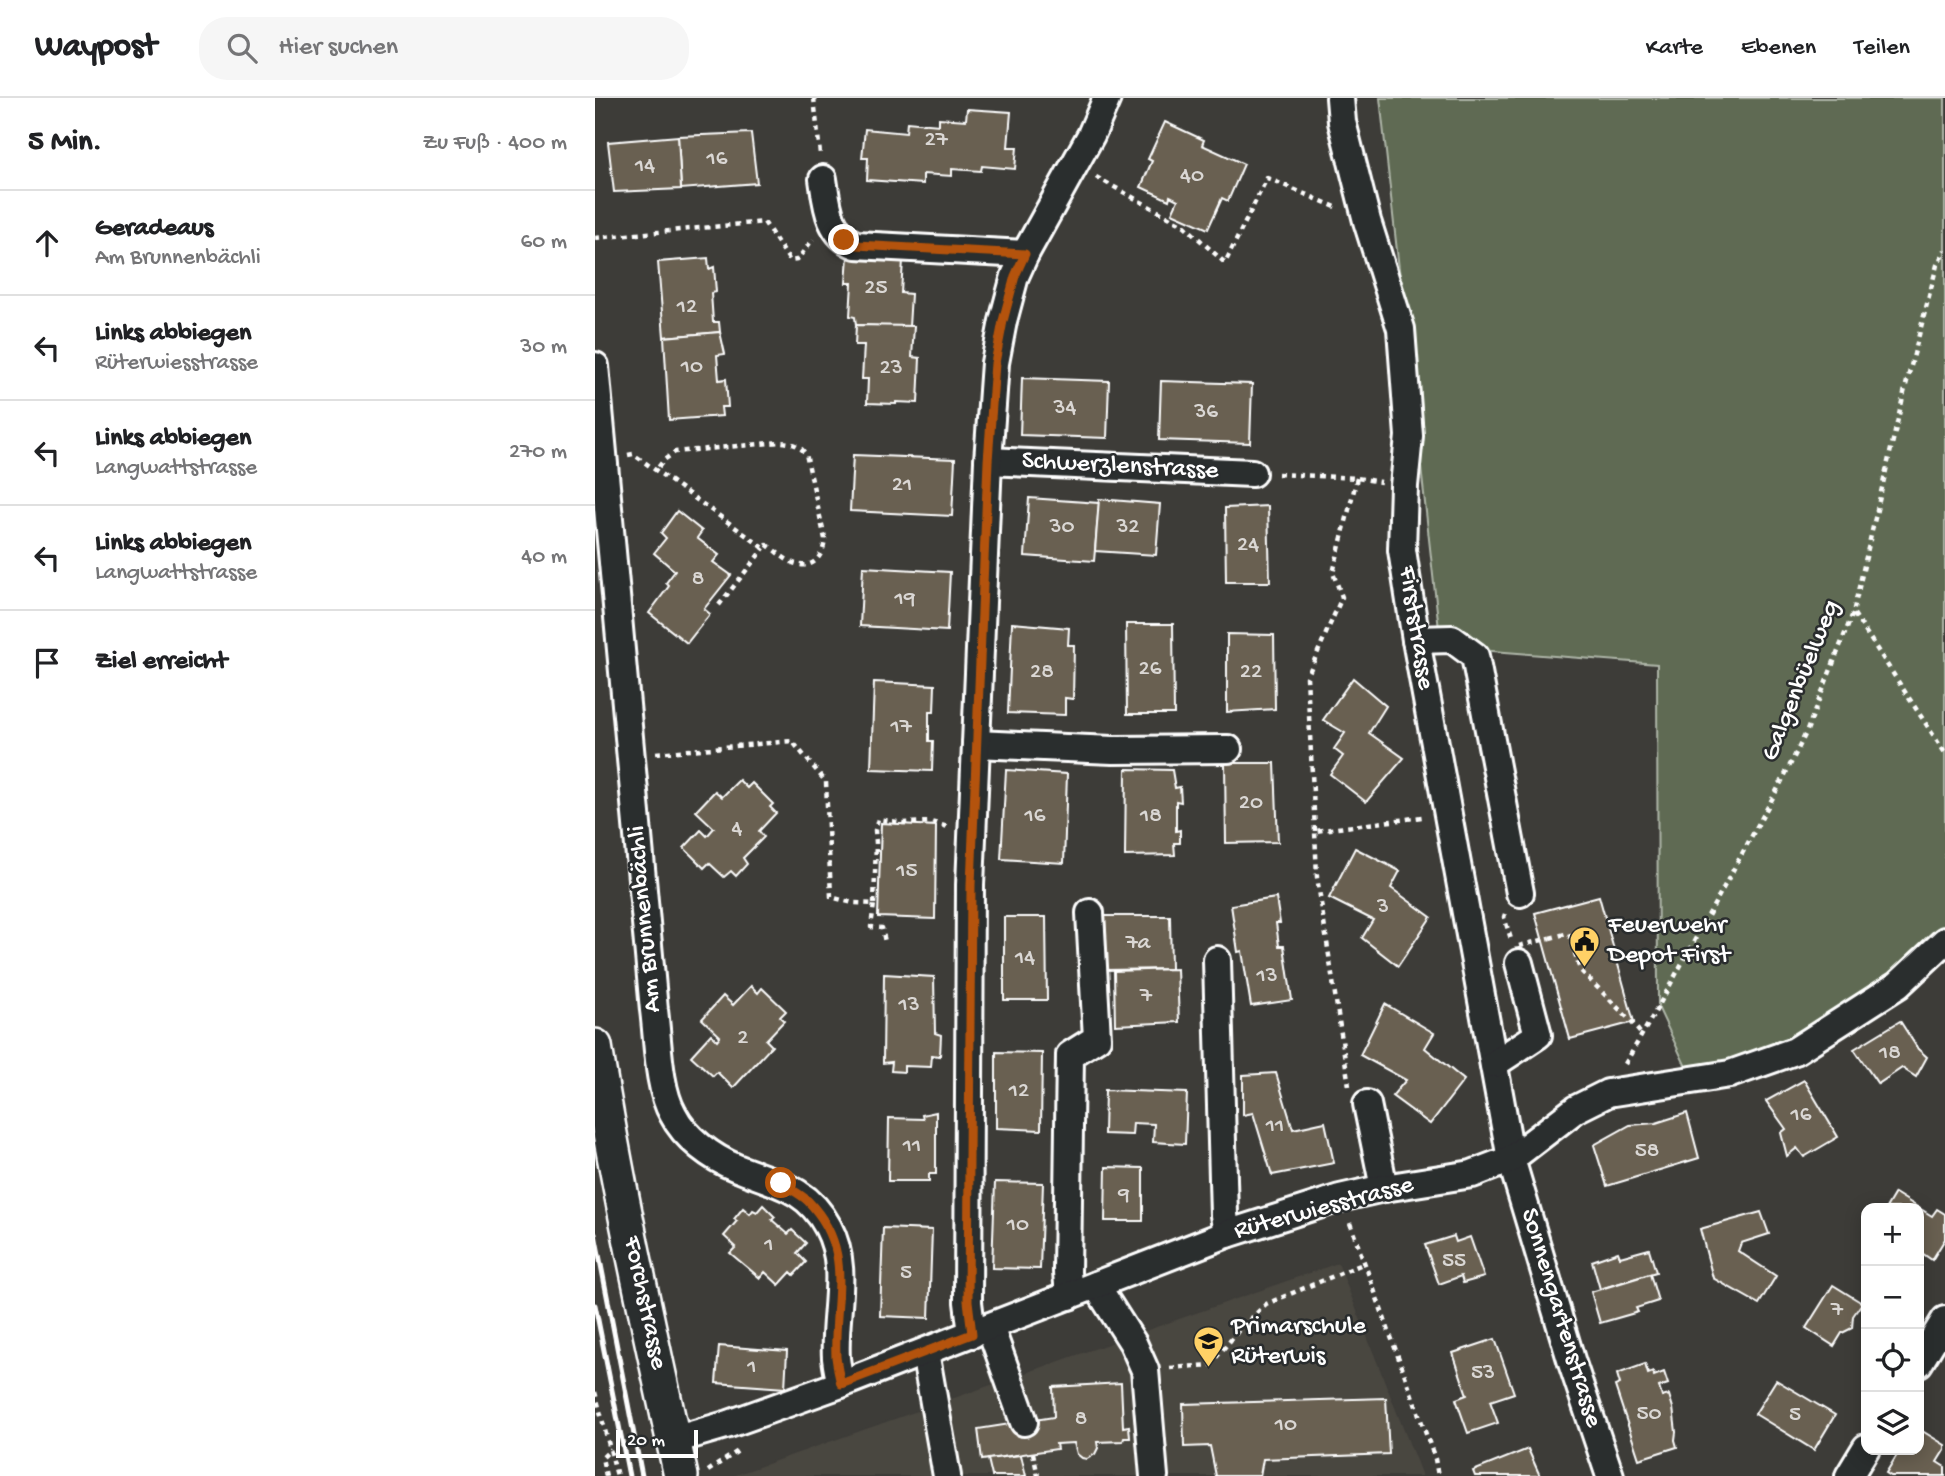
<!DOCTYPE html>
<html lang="de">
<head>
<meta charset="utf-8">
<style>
	body { margin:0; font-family:"Gochi Hand",sans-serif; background:#f6f6f6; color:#202124 }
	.controls { position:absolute; right:21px; bottom:21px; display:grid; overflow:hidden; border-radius:14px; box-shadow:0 4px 18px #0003 }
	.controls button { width:63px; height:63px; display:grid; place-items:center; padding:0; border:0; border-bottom:2px solid #e0e0e0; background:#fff; color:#202124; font:35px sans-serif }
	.scale { position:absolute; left:21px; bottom:18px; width:82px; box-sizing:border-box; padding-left:7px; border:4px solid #fff; border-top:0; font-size:19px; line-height:24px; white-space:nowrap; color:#fff; -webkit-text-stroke:5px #2a2d2e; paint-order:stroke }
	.stop { position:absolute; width:21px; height:21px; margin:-16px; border:5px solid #b45309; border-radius:50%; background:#fff }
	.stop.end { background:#b45309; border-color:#fff; box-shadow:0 2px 7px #0008 }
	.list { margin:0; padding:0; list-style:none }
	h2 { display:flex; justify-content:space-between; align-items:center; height:91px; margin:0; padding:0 28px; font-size:30px }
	h2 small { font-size:23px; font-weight:400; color:#757577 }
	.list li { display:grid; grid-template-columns:46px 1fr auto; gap:21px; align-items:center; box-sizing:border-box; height:105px; padding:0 28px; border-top:2px solid #e0e0e0 }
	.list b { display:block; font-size:26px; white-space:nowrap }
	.list p { margin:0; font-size:23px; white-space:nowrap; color:#757577 }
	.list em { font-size:23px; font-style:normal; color:#757577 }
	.icon { flex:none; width:38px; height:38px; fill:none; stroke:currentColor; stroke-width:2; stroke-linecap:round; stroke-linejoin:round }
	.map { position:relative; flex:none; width:1350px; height:1378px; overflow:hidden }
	header { display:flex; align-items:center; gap:42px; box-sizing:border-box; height:98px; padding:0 35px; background:#fff; border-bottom:2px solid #e0e0e0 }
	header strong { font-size:33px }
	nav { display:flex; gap:38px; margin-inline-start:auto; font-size:24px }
	.search { width:490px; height:63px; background:#f6f6f6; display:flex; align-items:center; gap:18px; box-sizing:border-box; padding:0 24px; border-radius:28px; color:#757577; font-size:26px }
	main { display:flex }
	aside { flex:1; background:#fff }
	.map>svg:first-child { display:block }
	.built { fill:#4a4740 }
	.green { fill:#5e6b52; stroke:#aeb5a8; stroke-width:2 }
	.building { fill:#696051; stroke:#fff; stroke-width:2 }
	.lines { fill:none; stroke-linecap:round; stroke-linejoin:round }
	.minor-casing { stroke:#fff; stroke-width:32 }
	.major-casing { stroke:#fff; stroke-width:38 }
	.path { stroke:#fff; stroke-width:4.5; stroke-dasharray:5 5; stroke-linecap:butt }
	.minor { stroke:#2a2d2e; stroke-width:26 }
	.major { stroke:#2a2d2e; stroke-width:33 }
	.rail { stroke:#fff; stroke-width:5 }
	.path-bridge { stroke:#fff; stroke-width:4.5; stroke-dasharray:5 5; stroke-linecap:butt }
	.route { stroke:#b45309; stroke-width:9 }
	.labels { text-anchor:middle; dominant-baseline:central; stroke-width:5; stroke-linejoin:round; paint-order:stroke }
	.number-label { font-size:23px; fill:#dad7d4 }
	.street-label { font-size:26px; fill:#fff; stroke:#2a2d2e }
	.poi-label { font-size:26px; fill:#fff; stroke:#2a2d2e; text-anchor:start }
</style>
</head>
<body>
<header>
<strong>Waypost</strong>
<div class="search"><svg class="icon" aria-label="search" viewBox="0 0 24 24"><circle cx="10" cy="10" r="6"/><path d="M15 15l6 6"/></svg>Hier suchen</div>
<nav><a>Karte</a><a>Ebenen</a><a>Teilen</a></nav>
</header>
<main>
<aside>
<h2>5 Min.<small>Zu Fuß · 400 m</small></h2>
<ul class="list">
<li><svg class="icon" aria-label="ahead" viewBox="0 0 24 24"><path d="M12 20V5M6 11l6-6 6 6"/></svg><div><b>Geradeaus</b><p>Am Brunnenbächli</p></div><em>60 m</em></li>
<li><svg class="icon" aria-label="left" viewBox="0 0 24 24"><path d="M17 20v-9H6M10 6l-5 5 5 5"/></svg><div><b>Links abbiegen</b><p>Rüterwiesstrasse</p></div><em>30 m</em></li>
<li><svg class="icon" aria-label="left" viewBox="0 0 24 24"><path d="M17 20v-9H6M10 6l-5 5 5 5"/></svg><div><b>Links abbiegen</b><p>Langwattstrasse</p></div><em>270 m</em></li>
<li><svg class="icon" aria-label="left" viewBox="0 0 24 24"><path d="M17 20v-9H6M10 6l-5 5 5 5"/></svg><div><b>Links abbiegen</b><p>Langwattstrasse</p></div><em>40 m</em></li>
<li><svg class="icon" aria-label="arrive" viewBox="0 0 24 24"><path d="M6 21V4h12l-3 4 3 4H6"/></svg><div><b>Ziel erreicht</b></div></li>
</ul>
</aside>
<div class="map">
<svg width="1350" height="1378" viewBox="0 0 1350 1378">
	<rect width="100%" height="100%" fill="#3d3c38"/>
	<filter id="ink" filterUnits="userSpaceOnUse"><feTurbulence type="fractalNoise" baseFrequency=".0143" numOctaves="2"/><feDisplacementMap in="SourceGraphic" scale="14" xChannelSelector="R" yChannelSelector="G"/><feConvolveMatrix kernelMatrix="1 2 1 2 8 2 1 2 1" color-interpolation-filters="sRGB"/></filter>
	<g filter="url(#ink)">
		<polygon class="built" points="743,1165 827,1378 138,1378"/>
		<polygon class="green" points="785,0 1350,0 1350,843 1200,953 1092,971 1063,909 1062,566 846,549"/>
		<g class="building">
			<polygon points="372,11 416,14 413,49 422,49 420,71 387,68 386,73 357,71 357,78 328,76 328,86 272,82 273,60 267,60 270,31 311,35 312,24 344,27 344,20 371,22"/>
			<polygon points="570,24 609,42 607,47 649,66 633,103 627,100 613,131 577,115 583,102 575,98 574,102 546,89 557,63 553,61"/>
			<polygon points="156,35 162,85 86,91 83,38"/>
			<polygon points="83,38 86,91 19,94 13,44"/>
			<polygon points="253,158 308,162 306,195 316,196 314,229 261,227 260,219 255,218 257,185 251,185"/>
			<polygon points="113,160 114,171 119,169 121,194 116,195 118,224 124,224 125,234 69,239 63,164"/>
			<polygon points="261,227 319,228 317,259 325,260 323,305 301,304 301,306 272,305 273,281 267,281 269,247 260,247"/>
			<polygon points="125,234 130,256 122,257 124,282 131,281 133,309 126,309 127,318 74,322 69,239"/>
			<polygon points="427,280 514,283 512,340 425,337"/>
			<polygon points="566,283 657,286 655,345 564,342"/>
			<polygon points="258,357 360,361 357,418 255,413"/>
			<polygon points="434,400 504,405 499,463 430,458"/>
			<polygon points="504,401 565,406 561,457 500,453"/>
			<polygon points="673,408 675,484 631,484 630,410"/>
			<polygon points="82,413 107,433 102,440 124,457 118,464 136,477 109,511 115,516 92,545 54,515 74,488 71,485 80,473 59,455 71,440 66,435"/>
			<polygon points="268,469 355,474 352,533 265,528"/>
			<polygon points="417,525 474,530 473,547 479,547 478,601 470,600 470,617 413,615"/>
			<polygon points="531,526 578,526 579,616 532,616"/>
			<polygon points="632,536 679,537 680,611 632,614"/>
			<polygon points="758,580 791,608 774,635 809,660 771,704 735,676 748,658 739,651 750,635 728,622"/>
			<polygon points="279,584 340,587 339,614 334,614 334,643 338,643 337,673 276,671"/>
			<polygon points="630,665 680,665 683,744 631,745"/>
			<polygon points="531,671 577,672 580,690 585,689 586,704 581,703 581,733 585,732 585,745 579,745 580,757 530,758"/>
			<polygon points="411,672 472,676 469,765 406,761"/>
			<polygon points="144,682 152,690 157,685 178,706 175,709 181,715 164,733 169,739 148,760 152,766 141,778 136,773 129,779 114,765 109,770 89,750 106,732 112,738 119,730 101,713 120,693 127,699"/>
			<polygon points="286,725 341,728 340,821 283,819"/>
			<polygon points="760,750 805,773 796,790 836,819 803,868 767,840 778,822 734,800"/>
			<polygon points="1004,798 1039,924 975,941 940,815"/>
			<polygon points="681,800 685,825 681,825 684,848 689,848 697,902 656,908 647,853 643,854 636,807"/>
			<polygon points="510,818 575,818 576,871 511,872"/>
			<polygon points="409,819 451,819 452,902 409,902"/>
			<polygon points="582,871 584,924 520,927 519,873"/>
			<polygon points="289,876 339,879 340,935 346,937 345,958 337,957 336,969 309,968 309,974 296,973 297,964 288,965"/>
			<polygon points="156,888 163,895 167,890 191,913 185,919 189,923 171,942 177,948 138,990 122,974 118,978 96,958 116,936 122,942 125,938 107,921 128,898 138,907"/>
			<polygon points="790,906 839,935 830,950 869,982 835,1026 797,998 811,982 765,957"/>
			<polygon points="1305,923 1323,951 1332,959 1321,979 1307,970 1283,986 1259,951"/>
			<polygon points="401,954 447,955 446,1032 401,1030"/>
			<polygon points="681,975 698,1031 730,1024 739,1065 677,1077 658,1015 648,1017 648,977"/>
			<polygon points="1209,982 1243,1039 1209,1059 1202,1050 1192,1058 1186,1035 1191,1031 1171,1003"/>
			<polygon points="510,992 592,995 590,1046 558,1044 559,1026 538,1025 537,1037 509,1036"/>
			<polygon points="341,1014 341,1076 334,1076 334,1083 293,1083 294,1020 328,1021 327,1017"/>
			<polygon points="1092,1015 1104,1060 1012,1088 999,1047 1035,1027 1061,1025"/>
			<polygon points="511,1069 548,1070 548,1123 510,1123"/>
			<polygon points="400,1084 448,1085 445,1171 397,1170"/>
			<polygon points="1300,1095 1337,1118 1342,1111 1350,1116 1350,1141 1337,1162 1324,1153 1324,1110 1291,1110"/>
			<polygon points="168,1107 180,1119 177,1122 193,1136 197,1132 211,1145 202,1155 211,1164 199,1177 196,1174 184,1187 170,1174 165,1180 135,1155 141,1149 129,1138 142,1123 139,1121 148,1110 155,1116 158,1112 162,1114"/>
			<polygon points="1166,1114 1174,1136 1146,1145 1143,1153 1181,1178 1164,1206 1118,1180 1105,1131"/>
			<polygon points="288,1130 337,1132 334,1220 285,1218"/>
			<polygon points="859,1138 861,1144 875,1139 889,1179 868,1185 866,1178 844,1186 830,1147"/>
			<polygon points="1054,1151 1061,1174 1005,1191 997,1163 1023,1154 1025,1159"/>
			<polygon points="1055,1176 1063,1203 1041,1210 1043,1214 1005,1225 996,1194"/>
			<polygon points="1238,1187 1267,1205 1258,1218 1257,1230 1247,1235 1239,1248 1211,1230"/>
			<polygon points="900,1241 919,1295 895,1303 903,1325 873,1335 861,1301 872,1297 858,1255"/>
			<polygon points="124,1248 192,1253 190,1290 121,1285"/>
			<polygon points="1050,1266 1053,1276 1058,1274 1059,1278 1069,1274 1073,1286 1064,1289 1067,1299 1074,1297 1078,1310 1081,1334 1080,1342 1082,1349 1044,1361 1020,1288 1025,1286 1022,1276"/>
			<polygon points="1181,1282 1240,1317 1219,1352 1160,1316"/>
			<polygon points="526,1285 528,1329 534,1328 535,1340 529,1340 528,1343 502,1344 503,1350 500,1356 492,1361 487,1360 482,1356 479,1345 461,1346 462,1351 387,1362 383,1331 459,1319 458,1289"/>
			<polygon points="791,1300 794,1356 668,1361 665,1378 621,1378 615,1348 589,1349 588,1306"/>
			<polygon points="1324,1331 1350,1347 1350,1351 1342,1364 1350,1369 1350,1378 1296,1378 1291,1375 1305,1352 1324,1352"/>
			<polygon points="933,1351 945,1378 880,1378 878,1373"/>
			<polygon points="426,1357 431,1378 397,1378 393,1361"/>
		</g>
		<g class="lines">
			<defs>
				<g id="minor">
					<polyline points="745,0 747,24 772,123 806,231 814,338 809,388 807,452 821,542 916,1061 977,1265 1015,1378"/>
					<path d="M228 81C232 108 234 136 261 147L430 156"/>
					<path d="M0 268 59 912C63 942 63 990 78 1016 90 1040 117 1060 142 1070 179 1085 212 1089 233 1129 255 1170 238 1216 241 1260 242 1269 244 1278 246 1286"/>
					<polyline points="393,363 657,375"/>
					<polyline points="821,542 857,541 880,558 925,795"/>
					<polyline points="381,646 518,652 633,651"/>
					<polyline points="622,862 629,1117 632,1136"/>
					<polyline points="899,966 943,937 924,865"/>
					<polyline points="772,1006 789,1090"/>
					<polyline points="501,1187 538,1245 550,1272 559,1378"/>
					<polyline points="474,1198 472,1174 475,957 502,940 495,815"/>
					<polyline points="395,1229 429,1324"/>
					<polyline points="377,1236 373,1204 375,787 393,363 400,265 408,223 420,178 430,156 496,37 512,0"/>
					<polyline points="330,1254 352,1378"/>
					<polyline points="1324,1265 1350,1222"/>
					<polyline points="79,1342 134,1326 246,1286 632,1136 745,1100 789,1090 877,1076 916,1061 981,1011 1013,995 1135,976 1200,953 1303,887 1350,843"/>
					<polyline points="1254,1378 1271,1350"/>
				</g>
				<path id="major" d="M0 948C23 1093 55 1235 86 1378"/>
			</defs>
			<use href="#minor" class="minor-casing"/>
			<use href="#major" class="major-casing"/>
			<g class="path">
				<polyline points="219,0 225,56"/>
				<polyline points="501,79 590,128 630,165 672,80 743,110"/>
				<polyline points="0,140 169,124 195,163 202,162 218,141"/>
				<path d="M33 357 38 356 169 450 172 447C181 453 191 463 201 466 219 472 229 456 230 441L211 356C204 347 198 345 186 344L80 354 69 362 61 372"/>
				<polyline points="683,376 762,380 786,384"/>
				<polyline points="124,507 169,450"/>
				<polyline points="1259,516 1350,655"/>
				<polyline points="61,655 197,643 231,684 236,799 258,805 279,806 276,829 287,830 290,844"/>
				<polyline points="720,733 712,579 747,499 738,475 762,380"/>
				<polyline points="279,806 281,745 280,732 283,721 308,725 336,724 353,729"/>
				<polyline points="910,816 909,819 916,841"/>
				<polyline points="955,840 974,835 985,872 1032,919 1047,937"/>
				<polyline points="1030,966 1063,909 1188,681 1211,635 1258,515 1309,295 1342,167 1350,152"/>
				<polyline points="754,988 722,779 720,733 827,719"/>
				<polyline points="755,1125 840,1361 843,1378"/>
				<polyline points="575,1270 615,1267 644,1232 671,1206 770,1165"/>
				<polyline points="0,1294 22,1378"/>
				<polyline points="438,1355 443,1378"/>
				<polyline points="113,1373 143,1353 142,1350"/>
				<polyline points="11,1378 7,1360 16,1351"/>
			</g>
			<use href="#minor" class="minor"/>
			<use href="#major" class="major"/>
			<g class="rail">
				<polyline points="0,1136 47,1378"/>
				<polyline points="0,1207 34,1378"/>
			</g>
			<polyline class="path-bridge" points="924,848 955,840"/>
		</g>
	</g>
	<g class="lines" filter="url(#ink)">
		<path class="route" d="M186 1085C195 1091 206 1096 213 1103 261 1153 238 1200 241 1259 242 1268 244 1278 246 1286L377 1236 373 1203 376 787 393 363 400 265 408 223 420 178 430 156 261 147 249 142"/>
	</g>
	<defs>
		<symbol id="civic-pin" viewBox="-11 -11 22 30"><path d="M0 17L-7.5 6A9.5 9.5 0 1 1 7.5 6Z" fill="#ffd166" stroke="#2a2d2e"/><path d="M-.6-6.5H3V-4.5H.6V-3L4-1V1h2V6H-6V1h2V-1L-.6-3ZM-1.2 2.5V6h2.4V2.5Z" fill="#111"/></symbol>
		<symbol id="school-pin" viewBox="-11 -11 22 30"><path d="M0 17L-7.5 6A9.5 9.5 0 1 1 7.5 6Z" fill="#ffd166" stroke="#2a2d2e"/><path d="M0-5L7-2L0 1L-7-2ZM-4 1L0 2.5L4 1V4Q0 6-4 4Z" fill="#111"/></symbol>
	</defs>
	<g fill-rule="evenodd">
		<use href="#civic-pin" x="972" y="826" width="35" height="47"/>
		<use href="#school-pin" x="596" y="1226" width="35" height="47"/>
	</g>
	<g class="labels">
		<g class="number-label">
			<text x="341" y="42">27</text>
			<text x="122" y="61">16</text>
			<text x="50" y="68">14</text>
			<text x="597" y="78">40</text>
			<text x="281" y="190">25</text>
			<text x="92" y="209">12</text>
			<text x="97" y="269">10</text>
			<text x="296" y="270">23</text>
			<text x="470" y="310">34</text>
			<text x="611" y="314">36</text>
			<text x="307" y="387">21</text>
			<text x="467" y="429">30</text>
			<text x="533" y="429">32</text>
			<text x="653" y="447">24</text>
			<text x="103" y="481">8</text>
			<text x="310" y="501">19</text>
			<text x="555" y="571">26</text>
			<text x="447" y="574">28</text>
			<text x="656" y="574">22</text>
			<text x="306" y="629">17</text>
			<text x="656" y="705">20</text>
			<text x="440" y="718">16</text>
			<text x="556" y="718">18</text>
			<text x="142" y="731">4</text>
			<text x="312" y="773">15</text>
			<text x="788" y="809">3</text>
			<text x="543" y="845">7a</text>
			<text x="430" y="860">14</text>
			<text x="672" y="878">13</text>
			<text x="551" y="898">7</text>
			<text x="314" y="907">13</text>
			<text x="148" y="940">2</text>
			<text x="1295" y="955">18</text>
			<text x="424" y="993">12</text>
			<text x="1206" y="1017">16</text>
			<text x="680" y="1028">11</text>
			<text x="317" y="1048">11</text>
			<text x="1052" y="1053">58</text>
			<text x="529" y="1097">9</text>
			<text x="423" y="1127">10</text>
			<text x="174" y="1147">1</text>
			<text x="859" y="1163">55</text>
			<text x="311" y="1175">5</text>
			<text x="1242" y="1212">7</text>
			<text x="157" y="1269">1</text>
			<text x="888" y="1275">53</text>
			<text x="1054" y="1316">50</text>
			<text x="1200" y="1317">5</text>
			<text x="486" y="1321">8</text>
			<text x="691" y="1327">10</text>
		</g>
		<g class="street-label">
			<text transform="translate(525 369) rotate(3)">Schwerzlenstrasse</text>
			<text transform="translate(820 530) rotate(81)">Firststrasse</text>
			<text transform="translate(1207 583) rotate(-68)">Galgenbüelweg</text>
			<text transform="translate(51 821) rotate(-95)">Am Brunnenbächli</text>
			<text transform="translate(729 1111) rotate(-15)">Rüterwiesstrasse</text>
			<text transform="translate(49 1205) rotate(78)">Forchstrasse</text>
			<text transform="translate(965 1220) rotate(73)">Sonnengartenstrasse</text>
		</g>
		<g class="poi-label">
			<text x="1013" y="828">Feuerwehr<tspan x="1013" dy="30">Depot First</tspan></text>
			<text x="636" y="1229">Primarschule<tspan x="636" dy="30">Rüterwis</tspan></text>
		</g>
	</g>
</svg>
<div class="controls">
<button>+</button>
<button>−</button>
<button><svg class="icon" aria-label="locate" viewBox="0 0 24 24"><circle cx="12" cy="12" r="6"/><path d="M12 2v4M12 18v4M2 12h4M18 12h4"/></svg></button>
<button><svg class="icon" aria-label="layers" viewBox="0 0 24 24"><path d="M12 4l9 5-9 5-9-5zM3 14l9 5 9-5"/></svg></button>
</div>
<div class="scale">20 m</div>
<div class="stop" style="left:186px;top:1085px"></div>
<div class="stop end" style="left:249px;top:142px"></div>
</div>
</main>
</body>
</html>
